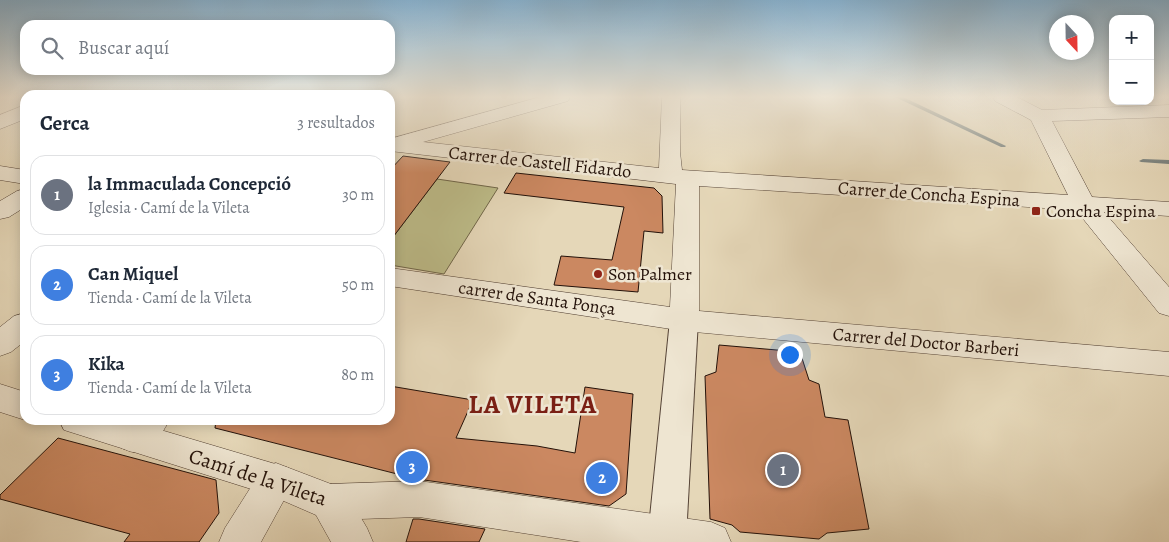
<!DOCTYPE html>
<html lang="es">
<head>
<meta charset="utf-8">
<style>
	body { margin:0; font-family:Alegreya,serif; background:#f6f6f7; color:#1f2937 }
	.controls { position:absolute; right:15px; top:15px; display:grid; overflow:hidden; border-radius:10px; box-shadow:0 2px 12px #0003 }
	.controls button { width:45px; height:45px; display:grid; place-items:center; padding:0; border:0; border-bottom:1px solid #e0e1e3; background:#fff; color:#1f2937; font:25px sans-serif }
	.compass { position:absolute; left:1049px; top:15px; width:45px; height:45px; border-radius:50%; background:#fff; box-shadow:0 2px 12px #0003; rotate:158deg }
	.you { position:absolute; left:789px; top:354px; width:18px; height:18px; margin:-12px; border:4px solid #fff; border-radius:50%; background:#1a73e8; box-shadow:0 0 0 8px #1a73e833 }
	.badge { display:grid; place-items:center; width:32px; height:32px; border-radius:50%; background:#0f766e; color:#fff; font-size:16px; font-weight:700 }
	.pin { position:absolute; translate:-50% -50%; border:2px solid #fff; box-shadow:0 1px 5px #0006 }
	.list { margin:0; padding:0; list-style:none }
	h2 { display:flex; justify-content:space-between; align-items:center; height:65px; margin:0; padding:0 20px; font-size:21px }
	h2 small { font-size:16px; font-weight:400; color:#747a83 }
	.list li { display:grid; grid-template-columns:32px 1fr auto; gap:15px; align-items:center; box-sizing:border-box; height:80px; margin:0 10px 10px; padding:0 10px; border:1px solid #e0e1e3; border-radius:15px }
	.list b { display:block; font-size:19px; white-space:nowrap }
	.list p { margin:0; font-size:16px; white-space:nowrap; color:#747a83 }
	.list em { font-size:16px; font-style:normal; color:#747a83 }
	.icon { flex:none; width:28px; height:28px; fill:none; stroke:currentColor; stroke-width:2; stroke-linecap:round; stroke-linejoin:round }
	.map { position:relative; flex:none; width:1169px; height:542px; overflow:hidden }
	.search { position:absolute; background:#fff; box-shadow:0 2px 12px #0003; left:20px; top:20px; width:375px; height:55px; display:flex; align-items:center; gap:12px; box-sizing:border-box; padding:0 18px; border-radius:15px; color:#747a83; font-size:19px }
	.panel { position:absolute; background:#fff; box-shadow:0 2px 12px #0003; left:20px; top:90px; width:375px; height:335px; border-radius:15px }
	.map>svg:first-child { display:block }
	.green { fill:#bdbc89; stroke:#706649 }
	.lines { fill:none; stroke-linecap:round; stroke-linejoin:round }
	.stream { fill:#6a7573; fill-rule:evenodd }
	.building { fill:#cb8861; stroke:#231109 }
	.pedestrian-casing { stroke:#544235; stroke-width:2 }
	.minor-casing { stroke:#544235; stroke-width:1 }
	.tertiary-casing { stroke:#544235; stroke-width:1 }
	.pedestrian { fill:#eee5d1; fill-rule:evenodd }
	.minor { fill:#eee5d1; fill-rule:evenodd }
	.tertiary { fill:#eee5d1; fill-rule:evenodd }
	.poi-dot { fill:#8f2418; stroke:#eee5d1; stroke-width:2 }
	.labels { text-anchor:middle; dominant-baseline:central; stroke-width:5; stroke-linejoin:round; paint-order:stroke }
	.street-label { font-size:18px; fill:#231109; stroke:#eee5d1 }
	.poi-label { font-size:18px; fill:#231109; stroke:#eee5d1; text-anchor:start }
	.near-street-label { font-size:21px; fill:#231109; stroke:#eee5d1 }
	.near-district-label { font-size:26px; font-weight:bold; letter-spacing:1px; fill:#7a1f14; stroke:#eee5d1 }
</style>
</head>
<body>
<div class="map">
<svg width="1169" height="542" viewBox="0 0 1169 542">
	<rect width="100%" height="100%" fill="#e5d7b8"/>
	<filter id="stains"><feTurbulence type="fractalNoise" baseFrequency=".004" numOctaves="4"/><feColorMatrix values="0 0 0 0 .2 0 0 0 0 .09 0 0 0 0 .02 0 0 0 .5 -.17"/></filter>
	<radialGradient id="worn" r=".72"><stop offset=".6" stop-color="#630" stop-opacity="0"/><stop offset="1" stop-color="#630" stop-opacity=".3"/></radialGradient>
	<polygon class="green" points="437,179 498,188 444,274 390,265 390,241"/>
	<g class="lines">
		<g class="stream">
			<polygon points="895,97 903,97 1006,146 1005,147 1001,147"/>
			<polygon points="1143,159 1169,160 1169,164 1141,162 1139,161"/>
		</g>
	</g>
	<g class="building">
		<polygon points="403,156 450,162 390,241 390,170"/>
		<polygon points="516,173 654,188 662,196 663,233 644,231 638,292 554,285 561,256 612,260 624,207 504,193"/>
		<polygon points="719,345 800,352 809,380 819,384 825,417 848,420 869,529 827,533 819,539 740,532 732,525 710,519 705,376 716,372"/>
		<polygon points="390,386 473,400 456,438 537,446 575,453 585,387 633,394 626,494 609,506 417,479 215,428 216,420 390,420"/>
		<polygon points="58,438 216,480 219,513 199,542 124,542 130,534 0,499 0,495"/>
		<polygon points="413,519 419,519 485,529 479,542 406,542"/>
	</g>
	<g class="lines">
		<defs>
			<polygon id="pedestrian" points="684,310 694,313 698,320 686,537 683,542 651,542 648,537 670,320 674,313"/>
			<g id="minor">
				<polygon points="540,97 570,97 568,101 423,142 659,168 662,97 680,97 680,152 682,170 1068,195 1031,120 995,101 993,97 1017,97 1042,110 1169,105 1169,117 1052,121 1092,197 1169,202 1169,216 1104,212 1169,287 1169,316 1159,313 1076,210 699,186 699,311 1169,352 1169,376 684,331 390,286 390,268 670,307 676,184 390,151 390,139"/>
				<polygon points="25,105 25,119 0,129 0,115"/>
				<polygon points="0,166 25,170 25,184 0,180"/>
				<polygon points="25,189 25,207 9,217 0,219 0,201 17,191"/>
				<polygon points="25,313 25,341 11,352 0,356 0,327 14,316"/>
				<path d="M128 420H169C164 432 149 453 133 452 130 452 125 449 121 448L116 437 121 426Z"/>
				<polygon points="276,463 289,468 295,480 261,542 219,542 225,528 263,468"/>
				<polygon points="419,481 711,522 725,528 731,542 581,542 419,517 330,520 316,515 311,502 316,489 330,484"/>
			</g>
			<g id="tertiary">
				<polygon points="0,384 25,392 25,420 0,412"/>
				<polygon points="59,420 127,420 289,468 344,489 367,528 373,542 331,542 316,515 270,495 64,430"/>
			</g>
		</defs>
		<use href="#pedestrian" class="pedestrian-casing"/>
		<use href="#minor" class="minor-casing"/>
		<use href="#tertiary" class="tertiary-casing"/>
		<use href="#pedestrian" class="pedestrian"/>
		<use href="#minor" class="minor"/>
		<use href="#tertiary" class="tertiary"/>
	</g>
	<linearGradient id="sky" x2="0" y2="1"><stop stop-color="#88b5d5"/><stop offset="0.56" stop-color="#f3eddf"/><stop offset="1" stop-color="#f3eddf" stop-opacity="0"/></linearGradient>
	<rect width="1169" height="173" fill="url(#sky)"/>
	<g class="poi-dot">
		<rect x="1031" y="206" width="10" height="10" rx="2.5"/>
		<circle cx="598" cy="274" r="5"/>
	</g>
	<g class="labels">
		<g class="street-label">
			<text transform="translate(540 162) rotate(6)">Carrer de Castell Fidardo</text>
			<text transform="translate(929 194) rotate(4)">Carrer de Concha Espina</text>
			<text transform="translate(537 298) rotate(8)">carrer de Santa Ponça</text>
			<text transform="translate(926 342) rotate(5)">Carrer del Doctor Barberi</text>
		</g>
		<g class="poi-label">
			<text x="1046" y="211">Concha Espina</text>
			<text x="608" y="274">Son Palmer</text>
		</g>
		<g class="near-street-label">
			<text transform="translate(258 477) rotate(18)">Camí de la Vileta</text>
		</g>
		<g class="near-district-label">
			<text x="533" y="404">LA VILETA</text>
		</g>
	</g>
	<rect width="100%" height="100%" filter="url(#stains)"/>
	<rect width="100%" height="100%" fill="url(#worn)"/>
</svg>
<div class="controls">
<button>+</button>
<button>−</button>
</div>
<svg class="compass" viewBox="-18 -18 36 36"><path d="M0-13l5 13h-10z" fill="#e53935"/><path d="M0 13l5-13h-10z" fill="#747a83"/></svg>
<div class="you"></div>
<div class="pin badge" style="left:783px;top:470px;background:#6b7280">1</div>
<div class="pin badge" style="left:602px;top:478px;background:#3f7fe0">2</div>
<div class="pin badge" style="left:412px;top:467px;background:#3f7fe0">3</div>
<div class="search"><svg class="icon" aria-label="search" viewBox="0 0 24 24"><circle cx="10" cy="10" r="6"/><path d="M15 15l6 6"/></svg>Buscar aquí</div>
<section class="panel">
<h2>Cerca<small>3 resultados</small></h2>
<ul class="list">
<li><span class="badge" style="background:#6b7280">1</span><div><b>la Immaculada Concepció</b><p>Iglesia · Camí de la Vileta</p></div><em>30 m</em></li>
<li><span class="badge" style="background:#3f7fe0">2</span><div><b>Can Miquel</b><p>Tienda · Camí de la Vileta</p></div><em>50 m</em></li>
<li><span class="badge" style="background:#3f7fe0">3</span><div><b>Kika</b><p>Tienda · Camí de la Vileta</p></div><em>80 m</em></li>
</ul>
</section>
</div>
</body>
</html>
